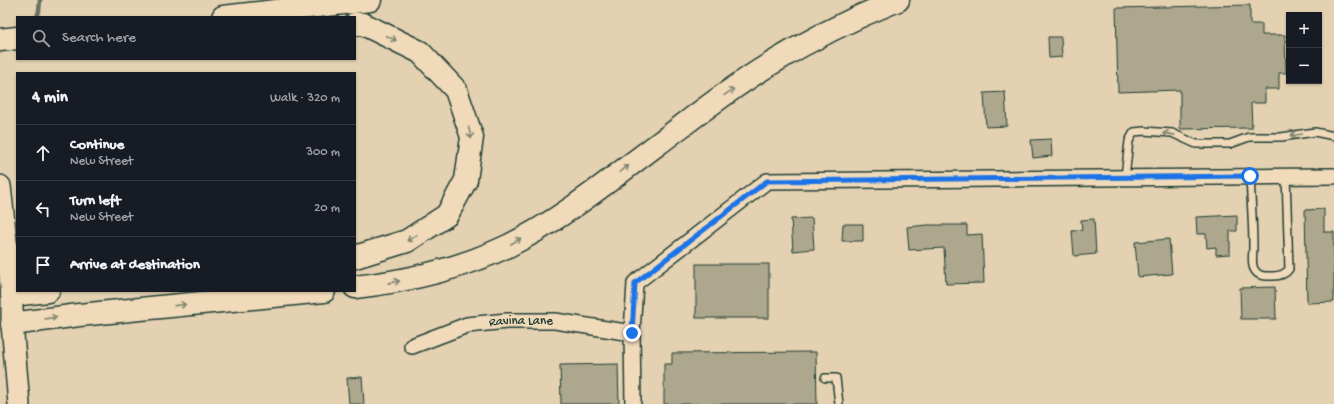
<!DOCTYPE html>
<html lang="en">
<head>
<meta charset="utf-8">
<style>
	body { margin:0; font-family:"Gochi Hand",sans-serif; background:#20242c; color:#f1f3f6 }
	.controls { position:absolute; right:12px; top:12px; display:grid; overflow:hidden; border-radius:0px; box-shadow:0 1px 3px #0004 }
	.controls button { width:36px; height:36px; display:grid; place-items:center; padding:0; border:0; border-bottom:1px solid #363941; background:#171b24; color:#f1f3f6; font:20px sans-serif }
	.stop { position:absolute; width:12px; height:12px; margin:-9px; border:3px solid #1a73e8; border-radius:50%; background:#fff }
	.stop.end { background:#1a73e8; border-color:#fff; box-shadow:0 1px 4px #0008 }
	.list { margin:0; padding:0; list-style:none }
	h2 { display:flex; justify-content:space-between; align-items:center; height:52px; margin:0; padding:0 16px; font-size:17px }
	h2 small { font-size:13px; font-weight:400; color:#9ea1a6 }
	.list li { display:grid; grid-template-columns:26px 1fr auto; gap:12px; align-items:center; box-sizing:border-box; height:56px; padding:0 16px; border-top:1px solid #363941 }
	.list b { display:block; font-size:15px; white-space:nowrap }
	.list p { margin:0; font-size:13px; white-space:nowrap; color:#9ea1a6 }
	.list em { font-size:13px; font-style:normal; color:#9ea1a6 }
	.icon { flex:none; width:22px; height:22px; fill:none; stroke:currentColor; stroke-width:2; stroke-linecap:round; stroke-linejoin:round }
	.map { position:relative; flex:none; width:1334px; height:404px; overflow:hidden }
	.search { position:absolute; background:#171b24; box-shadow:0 1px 3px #0004; left:16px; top:16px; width:340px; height:44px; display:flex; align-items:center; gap:10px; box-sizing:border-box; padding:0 14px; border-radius:0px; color:#9ea1a6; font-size:15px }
	.panel { position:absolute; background:#171b24; box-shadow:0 1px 3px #0004; left:16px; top:72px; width:340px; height:220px; border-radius:0px }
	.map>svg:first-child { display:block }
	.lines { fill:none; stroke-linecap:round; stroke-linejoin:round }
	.stream { stroke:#667261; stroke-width:4.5 }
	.building { fill:#aca78d; stroke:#1f3d34 }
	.lane-casing { stroke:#1f3d34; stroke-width:10 }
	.street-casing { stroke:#1f3d34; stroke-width:18 }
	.secondary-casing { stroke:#1f3d34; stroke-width:24 }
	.highway-casing { stroke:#1f3d34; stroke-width:25 }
	.lane { stroke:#f0dab9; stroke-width:7 }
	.street { stroke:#f0dab9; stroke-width:15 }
	.secondary { stroke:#f0dab9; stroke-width:21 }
	.highway { stroke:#f0dab9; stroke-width:22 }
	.oneway { stroke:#7d8470 }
	.route { stroke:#1a73e8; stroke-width:5 }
	.labels { text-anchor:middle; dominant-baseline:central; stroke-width:3; stroke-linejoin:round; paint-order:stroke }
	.street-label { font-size:13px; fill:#1f3d34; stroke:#f0dab9 }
</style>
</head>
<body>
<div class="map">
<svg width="1334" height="404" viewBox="0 0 1334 404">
	<rect width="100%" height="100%" fill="#e3d1b1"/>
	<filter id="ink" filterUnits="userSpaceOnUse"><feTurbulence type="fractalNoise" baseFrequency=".025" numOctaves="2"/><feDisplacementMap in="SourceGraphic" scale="8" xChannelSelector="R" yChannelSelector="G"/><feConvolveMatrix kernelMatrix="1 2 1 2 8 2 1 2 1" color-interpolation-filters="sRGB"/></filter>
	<g filter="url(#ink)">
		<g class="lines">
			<polyline class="stream" points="37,17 39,11 40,0"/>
		</g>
		<g class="building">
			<polygon points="1250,5 1250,24 1262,24 1262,35 1285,35 1286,73 1279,73 1279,89 1265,89 1265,103 1251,103 1252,128 1180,129 1180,90 1118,92 1116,8"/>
			<polygon points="1048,37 1061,37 1062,57 1049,58"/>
			<polygon points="1005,92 1007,126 986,127 984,93"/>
			<polygon points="1051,139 1052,156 1033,158 1031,140"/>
			<polygon points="1324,209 1324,232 1334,232 1334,302 1307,303 1305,210"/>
			<polygon points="1237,215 1237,231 1230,231 1230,254 1216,255 1216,247 1207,248 1206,234 1197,234 1196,217"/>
			<polygon points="812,218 814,249 793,251 791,219"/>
			<polygon points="1094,219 1096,254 1074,256 1072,231 1082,230 1081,220"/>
			<polygon points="843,224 863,224 863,241 842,241"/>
			<polygon points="927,225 967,225 967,235 982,234 984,283 946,284 944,248 909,250 907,227"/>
			<polygon points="1169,239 1172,274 1138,277 1135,242"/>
			<rect x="696" y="264" width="73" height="54"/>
			<polygon points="1275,287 1276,319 1241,319 1240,288"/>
			<polygon points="816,352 817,404 664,404 664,364 672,364 672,353"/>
			<polygon points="618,364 619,404 561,404 560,365"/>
			<polygon points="362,377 364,404 349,404 347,378"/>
		</g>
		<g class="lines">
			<defs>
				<g id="lane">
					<path d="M1250 176C1251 200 1253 224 1253 247 1253 254 1251 263 1254 269 1258 277 1265 276 1273 276 1279 276 1285 275 1289 269L1286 176"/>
					<polyline points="1125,177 1129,141 1134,132 1144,131 1172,133 1196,144 1230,144 1249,137 1281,137 1315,132 1334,136"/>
					<polyline points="825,378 836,378 839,404"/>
				</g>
				<g id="street">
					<path id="s1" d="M412 346 467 325 507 321H555L632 333"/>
					<polyline points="633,404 632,333 635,283 767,181 1334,176"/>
				</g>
				<polyline id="secondary" points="0,186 12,295 12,324 19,404"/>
				<g id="highway">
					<polyline points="223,17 370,0"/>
					<polyline points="355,24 363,24 420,52 456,90 472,137 466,180 447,215 407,241 355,257"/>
					<polyline points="0,40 17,38"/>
					<path d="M355 287C408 281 460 269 508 246 561 220 611 179 658 144 694 117 729 89 767 66 809 40 853 18 898 0"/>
					<polyline points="12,295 48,291"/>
					<polyline points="12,324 79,315 324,291"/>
				</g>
			</defs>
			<use href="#lane" class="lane-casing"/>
			<use href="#street" class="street-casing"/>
			<use href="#secondary" class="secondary-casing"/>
			<use href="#highway" class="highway-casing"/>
			<use href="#lane" class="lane"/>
			<use href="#street" class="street"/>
			<use href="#secondary" class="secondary"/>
			<use href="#highway" class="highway"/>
		</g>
		<defs><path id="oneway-shaft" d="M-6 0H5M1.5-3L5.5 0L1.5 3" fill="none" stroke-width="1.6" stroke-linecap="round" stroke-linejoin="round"/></defs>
		<g class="oneway">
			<use href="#oneway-shaft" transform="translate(391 38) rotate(26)"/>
			<use href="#oneway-shaft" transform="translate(729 92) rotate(-34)"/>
			<use href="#oneway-shaft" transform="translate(470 133) rotate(76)"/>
			<use href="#oneway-shaft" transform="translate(1169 134) rotate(-169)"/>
			<use href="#oneway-shaft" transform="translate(1296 135) rotate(171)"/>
			<use href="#oneway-shaft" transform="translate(624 169) rotate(-37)"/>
			<use href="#oneway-shaft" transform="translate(412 238) rotate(149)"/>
			<use href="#oneway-shaft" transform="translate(516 241) rotate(-30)"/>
			<use href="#oneway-shaft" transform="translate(394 282) rotate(-11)"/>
			<use href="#oneway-shaft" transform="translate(180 305) rotate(-6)"/>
			<use href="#oneway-shaft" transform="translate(51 318) rotate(-8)"/>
		</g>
	</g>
	<g class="lines" filter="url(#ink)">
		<polyline class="route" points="632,333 635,283 767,181 1250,176"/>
	</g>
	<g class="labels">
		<g class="street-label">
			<text stroke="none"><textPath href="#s1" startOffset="113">Ravina Lane</textPath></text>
		</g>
	</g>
</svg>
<div class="controls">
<button>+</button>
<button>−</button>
</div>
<div class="stop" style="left:1250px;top:176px"></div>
<div class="stop end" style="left:632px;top:333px"></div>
<div class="search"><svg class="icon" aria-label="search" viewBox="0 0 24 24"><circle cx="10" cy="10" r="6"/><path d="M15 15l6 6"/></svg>Search here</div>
<section class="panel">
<h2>4 min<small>Walk · 320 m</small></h2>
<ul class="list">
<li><svg class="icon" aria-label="ahead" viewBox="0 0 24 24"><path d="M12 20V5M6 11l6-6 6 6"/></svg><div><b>Continue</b><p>New Street</p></div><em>300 m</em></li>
<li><svg class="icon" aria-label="left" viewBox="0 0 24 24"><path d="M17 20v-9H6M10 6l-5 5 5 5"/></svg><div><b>Turn left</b><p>New Street</p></div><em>20 m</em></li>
<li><svg class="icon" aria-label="arrive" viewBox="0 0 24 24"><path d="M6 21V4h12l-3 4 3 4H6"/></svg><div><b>Arrive at destination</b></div></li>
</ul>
</section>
</div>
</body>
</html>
